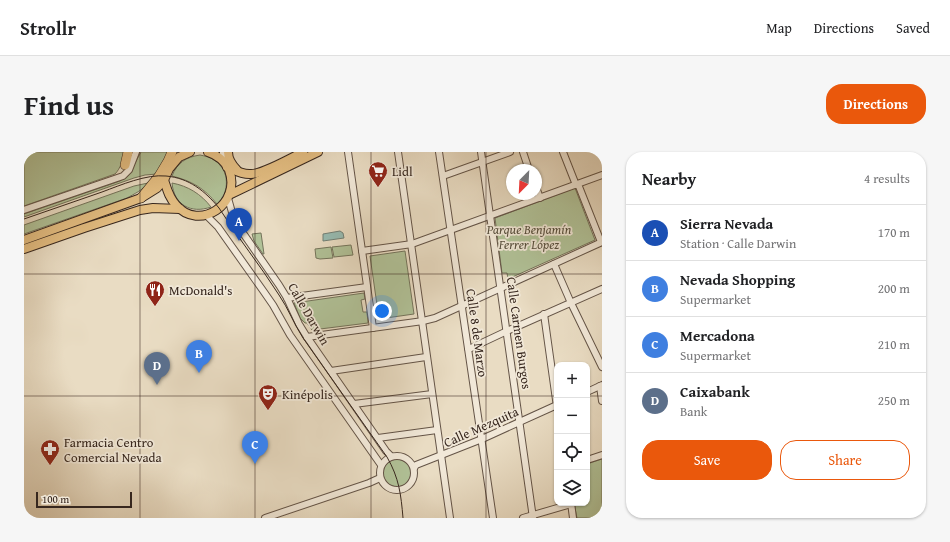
<!DOCTYPE html>
<html lang="en">
<head>
<meta charset="utf-8">
<style>
	body { margin:0; font-family:"Gentium Book Plus",serif; background:#f6f6f6; color:#202124 }
	.controls { position:absolute; right:12px; bottom:12px; display:grid; overflow:hidden; border-radius:8px; box-shadow:0 1px 3px #0004 }
	.controls button { width:36px; height:36px; display:grid; place-items:center; padding:0; border:0; border-bottom:1px solid #e0e0e0; background:#fff; color:#202124; font:20px sans-serif }
	.compass { position:absolute; left:482px; top:12px; width:36px; height:36px; border-radius:50%; background:#fff; box-shadow:0 1px 3px #0004; rotate:204deg }
	.scale { position:absolute; left:12px; bottom:10px; width:96px; box-sizing:border-box; padding-left:4px; border:2px solid #37271e; border-top:0; font-size:11px; line-height:14px; white-space:nowrap; color:#37271e; -webkit-text-stroke:3px #f1e8d8; paint-order:stroke }
	.you { position:absolute; left:358px; top:159px; width:14px; height:14px; margin:-10px; border:3px solid #fff; border-radius:50%; background:#1a73e8; box-shadow:0 0 0 6px #1a73e833 }
	.badge { display:grid; place-items:center; width:26px; height:26px; border-radius:50%; background:#ea580c; color:#fff; font-size:13px; font-weight:700 }
	.pin { position:absolute; translate:-50% -33px; filter:drop-shadow(0 1px 2px #0008) }
	.pin::after { content:''; position:absolute; top:21px; width:14px; height:12px; background:inherit; clip-path:polygon(0 0,100% 0,50% 100%) }
	.list { margin:0; padding:0; list-style:none }
	h2 { display:flex; justify-content:space-between; align-items:center; height:52px; margin:0; padding:0 16px; font-size:17px }
	h2 small { font-size:13px; font-weight:400; color:#757577 }
	.list li { display:grid; grid-template-columns:26px 1fr auto; gap:12px; align-items:center; box-sizing:border-box; height:56px; padding:0 16px; border-top:1px solid #e0e0e0 }
	.list b { display:block; font-size:15px; white-space:nowrap }
	.list p { margin:0; font-size:13px; white-space:nowrap; color:#757577 }
	.list em { font-size:13px; font-style:normal; color:#757577 }
	.actions { display:flex; gap:8px; padding:12px 16px }
	.actions a { flex:1; padding:9px 0; border:1px solid #ea580c; border-radius:16px; text-align:center; font-size:14px; color:#ea580c }
	.actions .main { background:#ea580c; color:#fff }
	.icon { flex:none; width:22px; height:22px; fill:none; stroke:currentColor; stroke-width:2; stroke-linecap:round; stroke-linejoin:round }
	.map { position:relative; flex:none; width:578px; height:366px; overflow:hidden; border-radius:16px }
	header { display:flex; align-items:center; gap:24px; box-sizing:border-box; height:56px; padding:0 20px; background:#fff; border-bottom:1px solid #e0e0e0 }
	header strong { font-size:19px }
	nav { display:flex; gap:22px; margin-inline-start:auto; font-size:14px }
	.intro { display:flex; align-items:center; justify-content:space-between; box-sizing:border-box; height:96px; padding:0 24px }
	h1 { margin:0; font-size:28px }
	.button { padding:10px 18px; border-radius:16px; background:#ea580c; color:#fff; font-size:14px; font-weight:700 }
	main { display:flex; gap:24px; padding:0 24px }
	aside { flex:1; background:#fff; border-radius:16px; box-shadow:0 1px 3px #0004 }
	.map>svg:first-child { display:block }
	.green { fill:#b1c298; stroke:#74745b }
	.water { fill:#97bcb3; stroke:#718077 }
	.lines { fill:none; stroke-linecap:round; stroke-linejoin:round }
	.minor-casing { stroke:#645447; stroke-width:8 }
	.major-casing { stroke:#37271e; stroke-width:10 }
	.highway-casing { stroke:#37271e; stroke-width:10 }
	.minor { stroke:#f1e8d8; stroke-width:6 }
	.major { stroke:#e4be82; stroke-width:8 }
	.highway { stroke:#e4be82; stroke-width:9 }
	.tram { stroke:#37271e; stroke-width:1 }
	.grid { fill:none; stroke:#37271e; stroke-width:1; stroke-opacity:0.55 }
	.labels { text-anchor:middle; dominant-baseline:central; stroke-width:3.5; stroke-linejoin:round; paint-order:stroke }
	.poi-label { font-size:13px; fill:#37271e; stroke:#f1e8d8; text-anchor:start }
	.park-label { font-size:13px; font-style:italic; fill:#564e3c; stroke:#f1e8d8 }
	.street-label { font-size:13px; fill:#37271e; stroke:#f1e8d8 }
</style>
</head>
<body>
<header>
<strong>Strollr</strong>
<nav><a>Map</a><a>Directions</a><a>Saved</a></nav>
</header>
<div class="intro"><h1>Find us</h1><a class="button">Directions</a></div>
<main>
<div class="map">
<svg width="578" height="366" viewBox="0 0 578 366">
	<rect width="100%" height="100%" fill="#e9dcc3"/>
	<filter id="stains"><feTurbulence type="fractalNoise" baseFrequency=".005" numOctaves="4"/><feColorMatrix values="0 0 0 0 .2 0 0 0 0 .09 0 0 0 0 .02 0 0 0 .5 -.17"/></filter>
	<radialGradient id="worn" r=".72"><stop offset=".6" stop-color="#630" stop-opacity="0"/><stop offset="1" stop-color="#630" stop-opacity=".3"/></radialGradient>
	<g class="green">
		<path d="M0 0H101C98 8 97 16 91 22L0 54Z"/>
		<polygon points="117,0 144,0 133,22 121,23 110,26 0,65 0,62 96,29 104,24"/>
		<path d="M176 3C181 4 186 5 190 8 206 18 206 40 193 52 180 36 168 29 148 24 153 11 162 5 176 3Z"/>
		<path d="M124 31C119 38 110 42 103 46L0 82V73L110 34Z"/>
		<path d="M148 31C164 34 177 42 187 55 167 62 150 53 148 31Z"/>
		<polygon points="551,36 571,88 484,127 483,121 478,121 471,66"/>
		<polygon points="237,81 240,102 239,102 230,89 228,82"/>
		<polygon points="327,93 329,103 310,105 308,95"/>
		<polygon points="307,95 309,106 296,107 292,106 291,97"/>
		<polygon points="381,99 390,162 355,167 346,104"/>
		<polygon points="340,141 341,147 337,148 339,160 343,160 344,171 288,178 283,171 281,171 276,166 270,151"/>
		<polygon points="578,307 578,366 553,366 550,351 563,351 563,312"/>
		<circle cx="373" cy="321" r="14"/>
	</g>
	<polygon class="water" points="316,79 319,81 320,86 299,89 299,82"/>
	<g class="lines">
		<defs>
			<g id="minor">
				<polyline points="324,0 349,176"/>
				<polyline points="374,0 426,366"/>
				<polyline points="415,0 469,366"/>
				<polyline points="457,0 509,366"/>
				<polyline points="499,0 505,18"/>
				<polyline points="539,0 552,33"/>
				<polyline points="199,9 199,0"/>
				<polyline points="419,24 486,0"/>
				<polyline points="554,32 577,90"/>
				<polyline points="512,35 516,46"/>
				<polyline points="204,46 209,64 212,71 255,133 263,146 275,172 283,185 362,299 367,304"/>
				<polyline points="0,58 99,24 105,18 112,0"/>
				<polyline points="182,63 194,75 240,140 249,153 266,183 357,313"/>
				<polyline points="338,99 388,92 578,23"/>
				<polyline points="530,112 547,151 578,215"/>
				<polyline points="263,146 343,135"/>
				<polyline points="520,162 533,255"/>
				<polyline points="283,185 399,169 411,166 578,90"/>
				<polyline points="444,196 447,196 483,179 578,137"/>
				<polyline points="307,219 402,205"/>
				<polyline points="576,234 578,249"/>
				<polyline points="563,240 578,233"/>
				<polyline points="330,252 408,242"/>
				<polyline points="354,286 413,278"/>
				<circle cx="373" cy="321" r="17"/>
				<polyline points="563,308 578,303"/>
				<polyline points="390,316 392,313 458,287 533,253"/>
				<polyline points="547,351 549,366"/>
				<polyline points="241,366 345,331 356,326"/>
				<polyline points="499,366 547,352"/>
			</g>
			<g id="major">
				<path d="M204 0C204 7 208 13 213 18"/>
				<path d="M203 15C210 18 219 23 227 22 239 22 267 6 279 0"/>
				<path d="M140 28C143 37 145 46 152 53 175 80 218 52 205 18 201 9 193 3 184 0"/>
				<polyline points="205,43 294,0"/>
				<polyline points="0,88 117,46 133,36 140,28 145,17 155,5 166,0"/>
				<polyline points="0,97 60,76 116,58 129,56 156,57"/>
			</g>
			<g id="highway">
				<polyline points="101,13 104,0"/>
				<polyline points="117,46 135,24 144,9 148,0"/>
			</g>
		</defs>
		<use href="#minor" class="minor-casing"/>
		<use href="#major" class="major-casing"/>
		<use href="#highway" class="highway-casing"/>
		<use href="#minor" class="minor"/>
		<use href="#major" class="major"/>
		<use href="#highway" class="highway"/>
		<path class="tram" d="M0 67C26 58 52 49 78 40 97 33 122 22 142 24 165 26 181 39 195 56 214 86 236 113 255 143 264 156 270 172 279 186L363 305C375 326 377 342 379 366"/>
	</g>
	<path class="grid" d="M116 0V366M231 0V366M347 0V366M462 0V366M0 122H578M0 244H533M563 244H578"/>
	<defs>
		<symbol id="supermarket-pin" viewBox="-11 -11 22 30"><path d="M0 17L-7.5 6A9.5 9.5 0 1 1 7.5 6Z" fill="#8f2418" stroke="#f1e8d8"/><path d="M-6-5.5h2.5l.6 2H6L4.5 2H-2.5L-4.4-4H-6ZM-1.5 3.2a1.3 1.3 0 1 0 .1 0ZM3 3.2a1.3 1.3 0 1 0 .1 0Z" fill="#fff"/></symbol>
		<symbol id="restaurant-pin" viewBox="-11 -11 22 30"><path d="M0 17L-7.5 6A9.5 9.5 0 1 1 7.5 6Z" fill="#8f2418" stroke="#f1e8d8"/><path d="M-5-6h1v4h1v-4h1v4h1v-4h1v5L-1.5 .5V6h-2V.5L-5-1ZM5-6V6H3V1.5H1.5Q1.5-4 5-6Z" fill="#fff"/></symbol>
		<symbol id="theatre-pin" viewBox="-11 -11 22 30"><path d="M0 17L-7.5 6A9.5 9.5 0 1 1 7.5 6Z" fill="#8f2418" stroke="#f1e8d8"/><path d="M-5-5.5Q0-4 5-5.5V0Q5 5 0 6Q-5 5-5 0ZM-3.3-2.5H-1v1.5H-3.3ZM1-2.5H3.3v1.5H1ZM-2.8 1Q0 5.5 2.8 1Z" fill="#fff"/></symbol>
		<symbol id="pharmacy-pin" viewBox="-11 -11 22 30"><path d="M0 17L-7.5 6A9.5 9.5 0 1 1 7.5 6Z" fill="#8f2418" stroke="#f1e8d8"/><path d="M-2-6h4v4h4v4h-4v4h-4v-4h-4v-4h4Z" fill="#fff"/></symbol>
	</defs>
	<g fill-rule="evenodd">
		<use href="#supermarket-pin" x="343" y="8" width="22" height="30"/>
		<use href="#restaurant-pin" x="120" y="127" width="22" height="30"/>
		<use href="#theatre-pin" x="233" y="231" width="22" height="30"/>
		<use href="#pharmacy-pin" x="15" y="286" width="22" height="30"/>
	</g>
	<g class="labels">
		<g class="poi-label">
			<text x="368" y="19">Lidl</text>
			<text x="145" y="138">McDonald's</text>
			<text x="258" y="242">Kinépolis</text>
			<text x="40" y="290">Farmacia Centro<tspan x="40" dy="15">Comercial Nevada</tspan></text>
		</g>
		<g class="park-label">
			<text x="505" y="77">Parque Benjamín<tspan x="505" dy="15">Ferrer López</tspan></text>
		</g>
		<g class="street-label">
			<text transform="translate(285 162) rotate(60)">Calle Darwin</text>
			<text transform="translate(453 181) rotate(82)">Calle 8 de Marzo</text>
			<text transform="translate(495 181) rotate(82)">Calle Carmen Burgos</text>
			<text transform="translate(457 275) rotate(-24)">Calle Mezquita</text>
		</g>
	</g>
	<rect width="100%" height="100%" filter="url(#stains)"/>
	<rect width="100%" height="100%" fill="url(#worn)"/>
</svg>
<div class="controls">
<button>+</button>
<button>−</button>
<button><svg class="icon" aria-label="locate" viewBox="0 0 24 24"><circle cx="12" cy="12" r="6"/><path d="M12 2v4M12 18v4M2 12h4M18 12h4"/></svg></button>
<button><svg class="icon" aria-label="layers" viewBox="0 0 24 24"><path d="M12 4l9 5-9 5-9-5zM3 14l9 5 9-5"/></svg></button>
</div>
<svg class="compass" viewBox="-18 -18 36 36"><path d="M0-13l5 13h-10z" fill="#e53935"/><path d="M0 13l5-13h-10z" fill="#757577"/></svg>
<div class="scale">100 m</div>
<div class="you"></div>
<div class="pin badge" style="left:215px;top:89px;background:#1a4fb4">A</div>
<div class="pin badge" style="left:175px;top:221px;background:#3f7fe0">B</div>
<div class="pin badge" style="left:231px;top:312px;background:#3f7fe0">C</div>
<div class="pin badge" style="left:133px;top:233px;background:#5c6f8a">D</div>
</div>
<aside>
<h2>Nearby<small>4 results</small></h2>
<ul class="list">
<li><span class="badge" style="background:#1a4fb4">A</span><div><b>Sierra Nevada</b><p>Station · Calle Darwin</p></div><em>170 m</em></li>
<li><span class="badge" style="background:#3f7fe0">B</span><div><b>Nevada Shopping</b><p>Supermarket</p></div><em>200 m</em></li>
<li><span class="badge" style="background:#3f7fe0">C</span><div><b>Mercadona</b><p>Supermarket</p></div><em>210 m</em></li>
<li><span class="badge" style="background:#5c6f8a">D</span><div><b>Caixabank</b><p>Bank</p></div><em>250 m</em></li>
</ul>
<div class="actions"><a class="main">Save</a><a>Share</a></div>
</aside>
</main>
</body>
</html>
